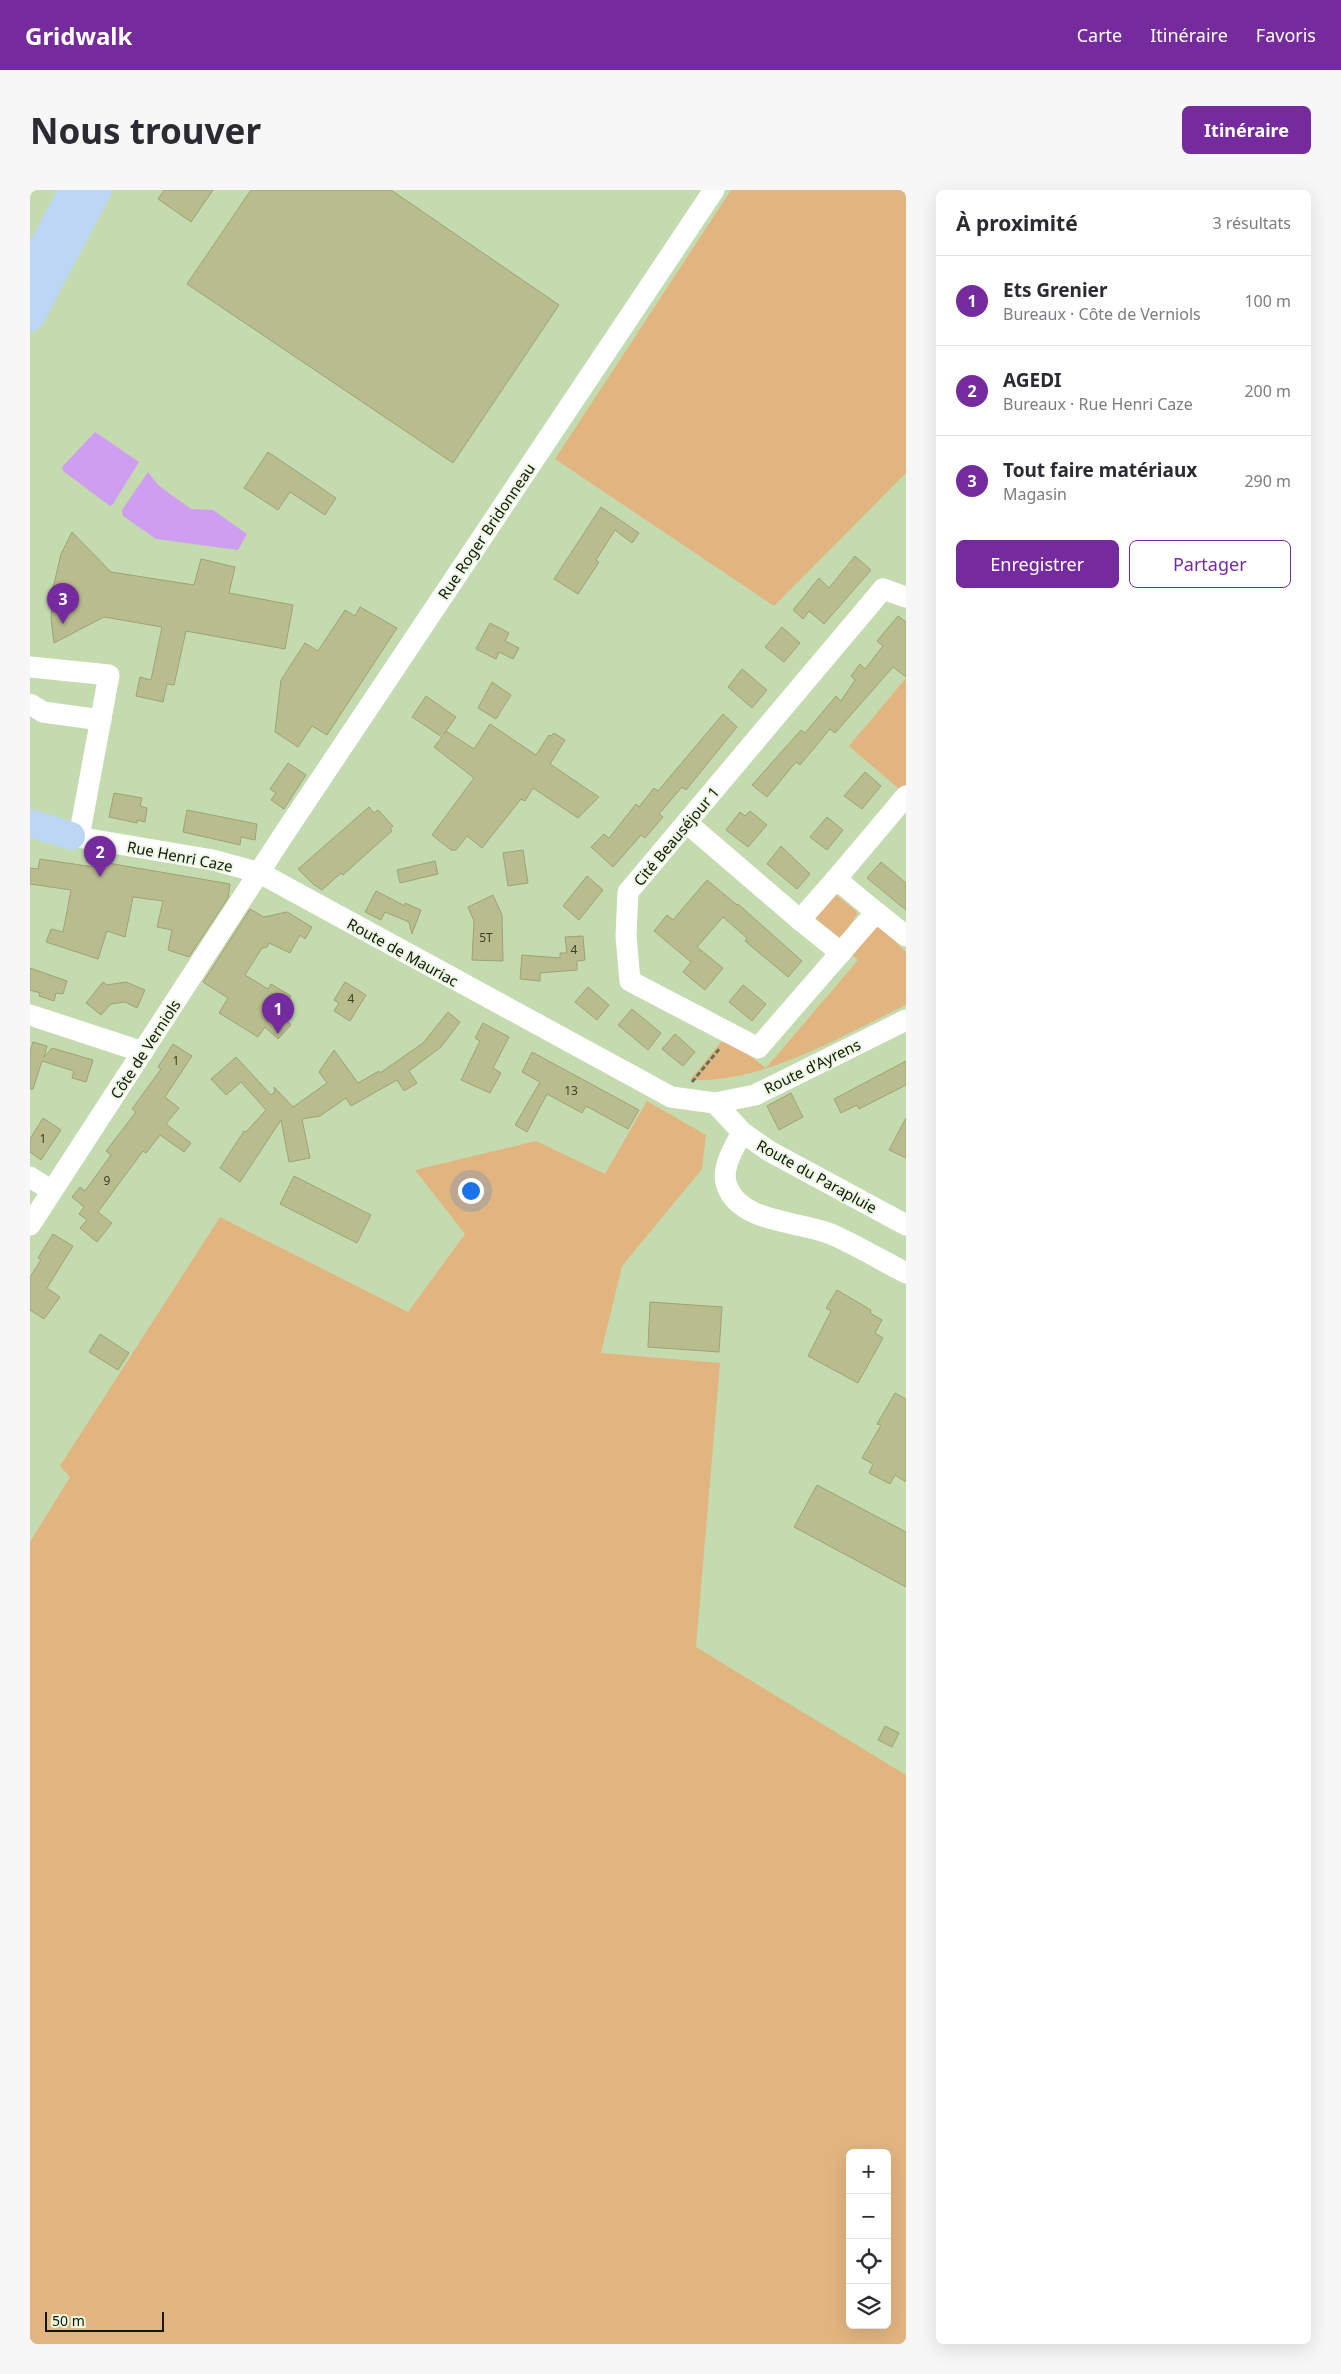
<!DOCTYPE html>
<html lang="fr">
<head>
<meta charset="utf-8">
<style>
	body { margin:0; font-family:"Noto Sans",sans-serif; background:#f7f7f7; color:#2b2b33 }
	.controls { position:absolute; right:15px; bottom:15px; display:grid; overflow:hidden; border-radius:8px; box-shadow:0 5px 20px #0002 }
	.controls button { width:45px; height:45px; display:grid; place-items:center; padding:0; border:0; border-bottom:1px solid #e1e1e2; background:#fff; color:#2b2b33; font:25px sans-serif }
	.scale { position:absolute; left:15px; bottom:12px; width:119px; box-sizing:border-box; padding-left:5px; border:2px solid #101808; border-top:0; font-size:14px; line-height:18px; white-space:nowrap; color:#101808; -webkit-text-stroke:4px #ecf8e2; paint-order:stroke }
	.you { position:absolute; left:440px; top:1000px; width:18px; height:18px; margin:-12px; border:4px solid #fff; border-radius:50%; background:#1a73e8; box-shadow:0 0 0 8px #1a73e833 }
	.badge { display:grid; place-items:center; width:32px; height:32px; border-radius:50%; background:#752b9e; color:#fff; font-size:16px; font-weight:700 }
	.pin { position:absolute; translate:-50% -41px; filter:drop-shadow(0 1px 2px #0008) }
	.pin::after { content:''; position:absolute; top:26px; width:18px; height:15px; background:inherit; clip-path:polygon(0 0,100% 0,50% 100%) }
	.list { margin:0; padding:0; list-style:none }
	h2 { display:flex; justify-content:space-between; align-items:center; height:65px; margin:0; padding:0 20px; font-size:21px }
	h2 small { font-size:16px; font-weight:400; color:#7c7c81 }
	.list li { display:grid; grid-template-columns:32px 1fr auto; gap:15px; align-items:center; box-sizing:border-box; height:90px; padding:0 20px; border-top:1px solid #e1e1e2 }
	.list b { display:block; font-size:19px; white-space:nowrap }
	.list p { margin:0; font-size:16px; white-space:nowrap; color:#7c7c81 }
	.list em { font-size:16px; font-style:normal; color:#7c7c81 }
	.actions { display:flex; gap:10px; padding:15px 20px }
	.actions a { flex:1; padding:11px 0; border:1px solid #752b9e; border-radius:8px; text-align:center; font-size:18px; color:#752b9e }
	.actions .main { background:#752b9e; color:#fff }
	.icon { flex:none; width:28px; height:28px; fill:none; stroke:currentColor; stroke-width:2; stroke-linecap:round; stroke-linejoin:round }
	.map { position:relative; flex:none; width:876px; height:2154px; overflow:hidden; border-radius:8px }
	header { display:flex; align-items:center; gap:30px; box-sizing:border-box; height:70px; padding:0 25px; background:#752b9e; color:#fff }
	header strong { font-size:24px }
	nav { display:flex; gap:28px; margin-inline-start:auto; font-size:18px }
	.intro { display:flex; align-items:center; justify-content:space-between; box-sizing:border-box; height:120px; padding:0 30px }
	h1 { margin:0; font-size:35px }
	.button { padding:12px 22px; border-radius:8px; background:#752b9e; color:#fff; font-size:18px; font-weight:700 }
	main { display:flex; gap:30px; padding:0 30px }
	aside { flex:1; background:#fff; border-radius:8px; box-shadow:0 5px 20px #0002 }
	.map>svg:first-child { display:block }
	.green { fill:#e2b580; fill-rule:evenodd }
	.water { fill:#cf9ef0 }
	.building { fill:#b9bc8d; stroke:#9fa274 }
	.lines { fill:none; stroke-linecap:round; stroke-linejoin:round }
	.path { stroke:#637255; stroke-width:3; stroke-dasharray:5 2.5; stroke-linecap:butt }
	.minor { stroke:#fff; stroke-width:21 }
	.highway { stroke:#bcd6f3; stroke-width:28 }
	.labels { text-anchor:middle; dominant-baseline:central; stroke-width:4; stroke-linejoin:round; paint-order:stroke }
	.number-label { font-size:12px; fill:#3a4129 }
	.street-label { font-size:15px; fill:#101808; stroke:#ecf8e2 }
</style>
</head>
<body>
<header>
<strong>Gridwalk</strong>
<nav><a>Carte</a><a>Itinéraire</a><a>Favoris</a></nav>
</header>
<div class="intro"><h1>Nous trouver</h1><a class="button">Itinéraire</a></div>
<main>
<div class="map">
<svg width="876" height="2154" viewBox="0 0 876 2154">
	<rect width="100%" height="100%" fill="#c4dbb0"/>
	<g class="green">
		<polygon points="701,0 876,0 876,283 744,416 525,269"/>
		<polygon points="876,488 876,605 819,556"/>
		<polygon points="805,704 826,721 827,724 814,744 809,747 785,728"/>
		<path d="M850 737 876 762V815C809 847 735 893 660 890L691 852C710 852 721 868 736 878L828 770 819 762 846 738Z"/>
		<path d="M617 911 676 945 672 979 592 1076 571 1163 690 1173 666 1457 876 1585V2154H0V1352L40 1287 30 1276 190 1027 378 1122 435 1044 385 980 506 951 575 984ZM820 1963H857V2135H820Z"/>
	</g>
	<g class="water">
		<polygon points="65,242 109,272 83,314 80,316 33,281 32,277"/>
		<polygon points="118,282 128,295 161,319 183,320 217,344 208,360 126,349 93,326 92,320"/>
	</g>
	<g class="building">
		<polygon points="134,0 183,0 161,32 128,9"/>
		<polygon points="221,0 361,0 529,115 423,273 157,94"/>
		<polygon points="238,262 306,308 295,325 260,302 248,320 214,298"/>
		<polygon points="571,317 609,343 602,353 585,340 566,370 569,372 548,404 524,389"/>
		<polygon points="42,342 81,382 164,395 171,369 205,377 199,403 263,415 255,459 156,441 144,495 137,494 133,512 106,506 110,487 121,490 132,437 74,427 24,453 21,429 23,398 31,364"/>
		<polygon points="825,366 841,380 794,434 779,421 773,429 763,420 789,388 799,398"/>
		<polygon points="330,417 367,438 297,545 282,536 268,557 245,542 251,490 275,453 288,461 315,420 325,426"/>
		<polygon points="868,426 876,432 876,487 863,477 805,543 800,539 770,575 766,572 737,607 722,595 771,540 775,543 806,506 811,511 825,490 821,486 830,474 835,479 853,456 847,451"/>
		<polygon points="460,433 479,443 475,451 489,458 483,469 469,462 466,469 446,459"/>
		<polygon points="752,437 770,453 754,472 735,457"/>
		<polygon points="712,479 737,500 722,518 698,497"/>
		<polygon points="462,492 481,505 466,529 448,518"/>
		<polygon points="396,506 426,527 414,544 416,541 444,559 460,534 506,565 519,545 521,546 524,543 535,550 520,574 569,607 548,628 503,598 495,611 491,609 452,658 437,646 426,660 421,660 402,645 444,588 404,557 412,547 382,527"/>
		<polygon points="693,524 707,537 656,600 652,597 629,624 633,627 615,648 611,645 583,677 561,657 574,644 579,648 606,614 609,617 624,598 628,601"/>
		<polygon points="258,573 276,585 254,619 241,610 246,603 240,599"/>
		<polygon points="835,582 851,596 832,619 814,606"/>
		<polygon points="84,603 112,608 110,616 117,618 115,632 107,630 107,633 79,627"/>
		<polygon points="339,617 344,623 348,620 363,636 360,638 362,641 313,685 311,683 292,700 283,694 268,679"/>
		<polygon points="157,620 227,634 225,650 211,647 210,655 153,642"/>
		<polygon points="720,621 737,635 718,657 696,640 710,622 715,626"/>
		<polygon points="797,627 813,640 797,660 780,647"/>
		<polygon points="751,656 780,684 767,699 737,674"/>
		<polygon points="493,660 498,693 478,696 473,663"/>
		<polygon points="10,669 77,679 78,673 200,694 198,708 159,767 138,760 142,740 127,737 133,711 103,707 95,747 77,741 68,769 16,752 21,739 33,742 41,700 0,694 0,678 8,679"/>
		<polygon points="405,671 408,684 370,693 367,680"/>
		<polygon points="851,672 876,693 876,720 837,688"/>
		<polygon points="557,686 573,700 549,730 533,716"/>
		<polygon points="677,690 707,715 708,714 772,771 758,787 715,751 717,748 693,727 667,757 693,778 675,800 653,782 661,772 624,741 637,725 643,730"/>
		<polygon points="346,701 375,716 375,713 391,720 382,744 379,732 355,722 351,730 335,722"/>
		<polygon points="463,705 472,725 473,771 442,770 444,731 438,717"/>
		<polygon points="220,719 234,727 257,722 282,737 275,749 270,745 260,763 239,753 237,757 232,758 215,785 238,799 241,794 261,806 250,824 261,835 248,849 235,837 228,847 189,823 198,808 173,792"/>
		<polygon points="553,746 555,770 547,771 547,780 510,783 510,791 490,789 492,765 530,768 530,763 537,763 535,747"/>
		<polygon points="0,778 37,791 33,804 26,803 24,811 9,806 10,803 0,800"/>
		<polygon points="73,792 77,795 96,792 115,800 107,818 95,812 81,814 71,825 56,813"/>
		<polygon points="315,792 336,805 320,831 304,821 309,813 304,810"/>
		<polygon points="713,795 736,814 722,831 699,812"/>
		<polygon points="558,797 579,815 567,830 545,812"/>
		<polygon points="602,819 631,843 618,860 588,835"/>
		<polygon points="418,822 430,832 411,857 379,881 387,893 374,901 367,890 321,916 316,908 290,926 272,929 280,968 259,972 251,930 210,992 190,978 214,941 216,942 236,920 211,892 196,905 181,889 206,867 241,905 245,902 244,897 263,917 297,893 289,882 304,860 328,893 349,881 350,883 393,853"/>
		<polygon points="453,833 479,847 463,878 471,883 460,903 431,890 450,851 445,848"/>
		<polygon points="645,844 665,862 653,876 632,859"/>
		<polygon points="3,852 17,856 14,867 22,858 63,870 56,892 42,888 44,881 12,871 3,899 0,899 0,862"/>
		<polygon points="143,854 162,866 135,907 149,918 136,934 161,953 154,962 130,945 116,963 113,961 68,1022 82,1033 67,1052 50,1038 57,1030 49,1024 54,1017 42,1007 50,997 55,1001 81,965 76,961 106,922 102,919 131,879 128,877"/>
		<polygon points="502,862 609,920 598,939 556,916 552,923 517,904 497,942 485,935 510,892 492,882"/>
		<polygon points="876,871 876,895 829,919 827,915 811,923 804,909"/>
		<polygon points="761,903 773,927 749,940 737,916"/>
		<polygon points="13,928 31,940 11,970 0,962 0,949"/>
		<polygon points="876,928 876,968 859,960"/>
		<polygon points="264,986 341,1025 327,1053 250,1014"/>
		<polygon points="23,1044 43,1056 17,1098 30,1107 14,1129 0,1120 0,1087 11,1070 8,1068"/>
		<polygon points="807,1100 841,1120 840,1123 852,1130 845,1143 853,1148 828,1193 778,1166 801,1121 796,1118"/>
		<polygon points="620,1112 692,1117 689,1162 618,1157"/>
		<polygon points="70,1144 99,1163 88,1180 59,1162"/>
		<polygon points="865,1203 876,1209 876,1292 865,1285 860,1294 839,1283 843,1274 832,1268 851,1235 847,1234"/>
		<polygon points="787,1295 876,1342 876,1397 764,1337"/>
		<polygon points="855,1536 869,1543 862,1557 848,1550"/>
	</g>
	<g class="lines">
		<polyline class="path" points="662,892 690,858"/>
		<g class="minor">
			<polyline points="876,407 853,399 598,702 596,746 600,791 728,858 846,722 876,746"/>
			<polyline points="0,477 79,485 49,647"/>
			<polyline points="0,514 13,522 71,530"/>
			<polyline points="657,633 770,730 806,689 846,722"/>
			<polyline points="41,646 183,670 230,683 641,907 685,913 712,942 739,961 876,1035"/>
			<polyline points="806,689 876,606"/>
			<polyline points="770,730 811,763"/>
			<polyline points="0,825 113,862"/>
			<polyline points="685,913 725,905 876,830"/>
			<path d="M712 942C705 957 690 978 697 996 710 1033 769 1031 801 1044 826 1055 851 1070 876 1083"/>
			<polyline points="0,987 22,1001"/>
			<polyline points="0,1035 252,647 684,0"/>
		</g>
		<g class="highway">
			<polyline points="0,81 43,0"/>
			<polyline points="0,128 68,0"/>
			<polyline points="0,633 41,646"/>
		</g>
	</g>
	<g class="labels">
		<g class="number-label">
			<text x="456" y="747">5T</text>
			<text x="544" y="759">4</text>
			<text x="321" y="808">4</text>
			<text x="146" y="870">1</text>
			<text x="541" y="900">13</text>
			<text x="13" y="948">1</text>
			<text x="77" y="990">9</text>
		</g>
		<g class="street-label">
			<text transform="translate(456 341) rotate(-56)">Rue Roger Bridonneau</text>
			<text transform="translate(646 646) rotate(-50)">Cité Beauséjour 1</text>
			<text transform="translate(150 666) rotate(11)">Rue Henri Caze</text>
			<text transform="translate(373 762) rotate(29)">Route de Mauriac</text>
			<text transform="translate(115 859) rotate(-57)">Côte de Verniols</text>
			<text transform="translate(782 876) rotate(-26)">Route d'Ayrens</text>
			<text transform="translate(787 986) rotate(29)">Route du Parapluie</text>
		</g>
	</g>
</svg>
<div class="controls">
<button>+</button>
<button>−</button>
<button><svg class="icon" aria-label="locate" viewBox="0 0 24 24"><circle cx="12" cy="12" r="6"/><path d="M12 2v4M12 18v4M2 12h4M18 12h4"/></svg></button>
<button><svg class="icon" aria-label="layers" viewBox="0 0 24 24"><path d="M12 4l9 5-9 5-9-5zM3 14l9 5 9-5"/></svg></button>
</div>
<div class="scale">50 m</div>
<div class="you"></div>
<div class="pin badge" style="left:248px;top:844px">1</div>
<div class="pin badge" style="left:70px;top:687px">2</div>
<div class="pin badge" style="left:33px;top:434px">3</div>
</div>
<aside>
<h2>À proximité<small>3 résultats</small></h2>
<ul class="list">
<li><span class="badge">1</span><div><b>Ets Grenier</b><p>Bureaux · Côte de Verniols</p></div><em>100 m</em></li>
<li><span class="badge">2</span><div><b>AGEDI</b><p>Bureaux · Rue Henri Caze</p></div><em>200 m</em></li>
<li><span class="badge">3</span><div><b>Tout faire matériaux</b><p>Magasin</p></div><em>290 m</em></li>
</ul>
<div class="actions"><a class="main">Enregistrer</a><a>Partager</a></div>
</aside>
</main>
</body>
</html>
